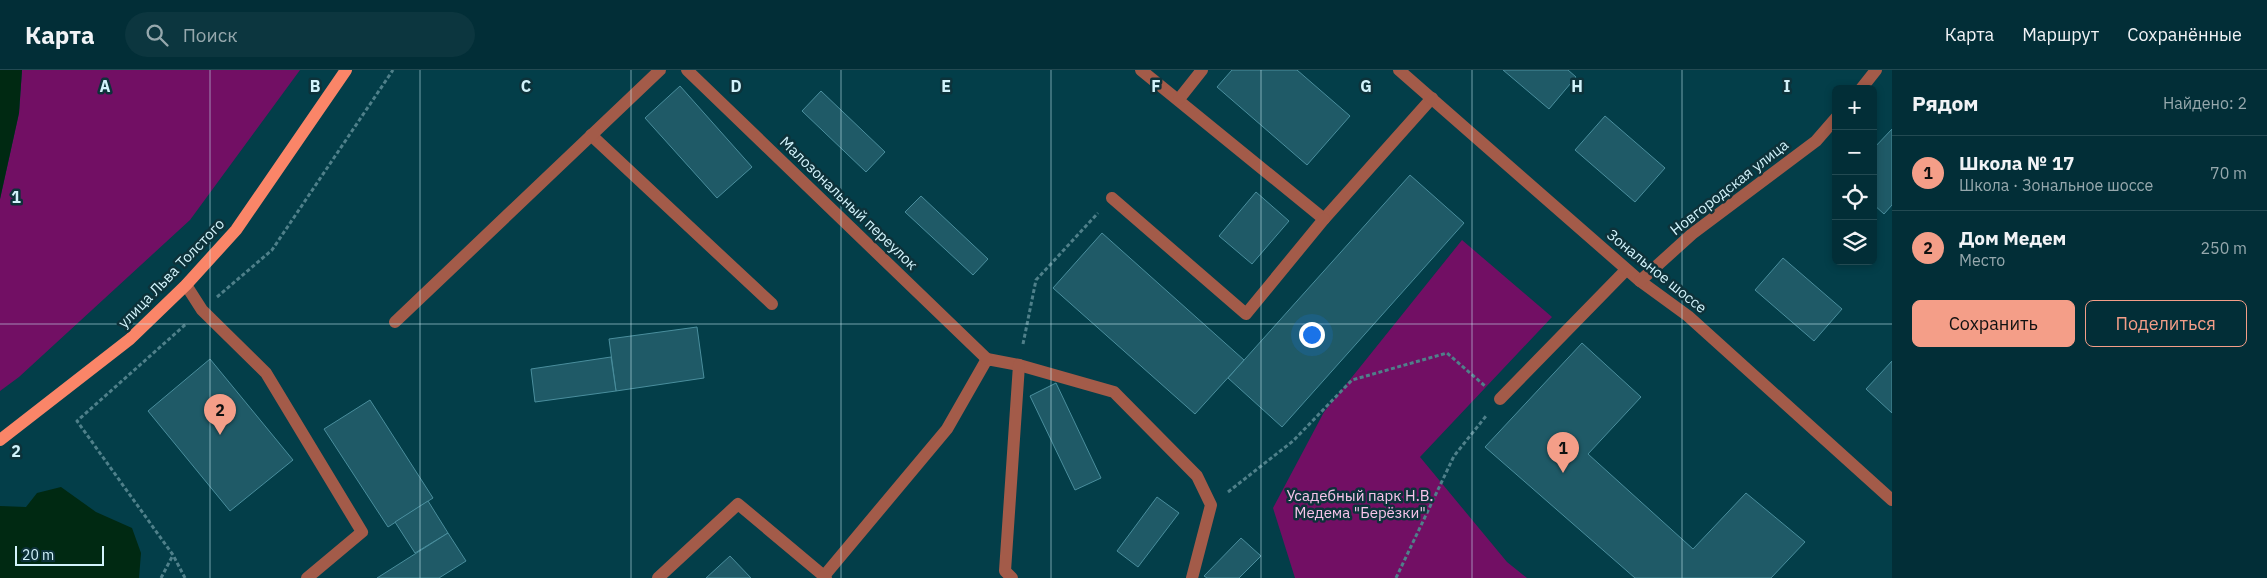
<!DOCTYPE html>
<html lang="ru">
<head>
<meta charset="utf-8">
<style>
	body { margin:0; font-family:"IBM Plex Sans",sans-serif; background:#0c363f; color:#f1f3f6 }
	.controls { position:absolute; right:15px; top:15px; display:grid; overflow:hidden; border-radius:8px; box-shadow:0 2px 8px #0003 }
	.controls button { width:45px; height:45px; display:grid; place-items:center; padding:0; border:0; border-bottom:1px solid #234a52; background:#022e37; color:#f1f3f6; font:25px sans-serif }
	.scale { position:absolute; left:15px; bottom:12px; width:89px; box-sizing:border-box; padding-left:5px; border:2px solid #d2f3fb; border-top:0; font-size:14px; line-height:18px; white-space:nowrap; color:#d2f3fb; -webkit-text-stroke:4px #0d323a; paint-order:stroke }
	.you { position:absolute; left:1311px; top:264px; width:18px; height:18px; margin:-12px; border:4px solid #fff; border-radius:50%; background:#1a73e8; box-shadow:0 0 0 8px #1a73e833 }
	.badge { display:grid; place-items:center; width:32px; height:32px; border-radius:50%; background:#f49e88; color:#111; font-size:16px; font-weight:700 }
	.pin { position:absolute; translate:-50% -41px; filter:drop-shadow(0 1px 2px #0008) }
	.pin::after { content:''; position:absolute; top:26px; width:18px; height:15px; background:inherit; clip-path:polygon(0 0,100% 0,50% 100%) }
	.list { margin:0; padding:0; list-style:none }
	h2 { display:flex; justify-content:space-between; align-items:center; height:65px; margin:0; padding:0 20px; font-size:21px }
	h2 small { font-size:16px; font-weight:400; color:#96a8ad }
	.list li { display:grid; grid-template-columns:32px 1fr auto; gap:15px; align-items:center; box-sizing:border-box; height:75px; padding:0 20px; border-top:1px solid #234a52 }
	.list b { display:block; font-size:19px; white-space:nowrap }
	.list p { margin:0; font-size:16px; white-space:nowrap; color:#96a8ad }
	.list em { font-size:16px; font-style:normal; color:#96a8ad }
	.actions { display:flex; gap:10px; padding:15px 20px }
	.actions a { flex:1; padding:11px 0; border:1px solid #f49e88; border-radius:8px; text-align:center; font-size:18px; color:#f49e88 }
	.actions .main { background:#f49e88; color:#111 }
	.icon { flex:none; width:28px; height:28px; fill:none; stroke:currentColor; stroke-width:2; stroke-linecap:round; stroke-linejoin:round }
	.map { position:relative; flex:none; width:1892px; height:508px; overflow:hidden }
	header { display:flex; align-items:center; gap:30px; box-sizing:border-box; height:70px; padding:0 25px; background:#022e37; border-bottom:1px solid #234a52 }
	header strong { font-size:24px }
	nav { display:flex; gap:28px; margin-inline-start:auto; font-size:18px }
	.search { width:350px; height:45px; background:#0c363f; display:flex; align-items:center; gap:12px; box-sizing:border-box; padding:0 18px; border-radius:28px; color:#96a8ad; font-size:19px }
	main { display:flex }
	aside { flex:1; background:#022e37 }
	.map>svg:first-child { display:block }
	.green { fill:#720f64 }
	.water { fill:#002912 }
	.building { fill:#1f5a67; stroke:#4a8e9d }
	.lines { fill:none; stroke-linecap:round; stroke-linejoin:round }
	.path { stroke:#4f808a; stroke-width:3; stroke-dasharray:4 2.5; stroke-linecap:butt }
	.lane { stroke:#a35b49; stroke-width:12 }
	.street { stroke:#a35b49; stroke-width:12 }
	.primary { stroke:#fa8568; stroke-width:12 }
	.grid { fill:none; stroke:#d2f3fb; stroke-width:1; stroke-opacity:0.55 }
	.labels { text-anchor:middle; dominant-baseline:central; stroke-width:5; stroke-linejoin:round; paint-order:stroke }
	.street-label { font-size:15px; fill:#d2f3fb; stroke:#0d323a }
	.park-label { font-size:15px; fill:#f8c5eb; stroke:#0d323a }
	.grid-label { font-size:16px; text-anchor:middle; font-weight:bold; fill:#d2f3fb; stroke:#0d323a; stroke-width:5; stroke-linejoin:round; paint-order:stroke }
</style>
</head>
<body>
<header>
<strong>Карта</strong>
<div class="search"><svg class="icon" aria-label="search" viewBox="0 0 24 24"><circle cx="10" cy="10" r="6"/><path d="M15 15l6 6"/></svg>Поиск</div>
<nav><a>Карта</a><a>Маршрут</a><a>Сохранённые</a></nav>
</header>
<main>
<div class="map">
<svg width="1892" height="508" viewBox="0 0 1892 508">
	<rect width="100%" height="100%" fill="#033e49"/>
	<g class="green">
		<polygon points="22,0 300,0 190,150 19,307 0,321 0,129 19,43"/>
		<polygon points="1462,170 1552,247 1420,387 1507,492 1527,508 1295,508 1273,438 1324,342"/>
	</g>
	<g class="water">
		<polygon points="0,0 22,0 19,43 0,129"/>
		<polygon points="61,417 96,442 132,458 141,483 139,508 0,508 0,436 26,437 37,423"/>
	</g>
	<g class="building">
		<polygon points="1232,0 1297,0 1350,46 1307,95 1217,17"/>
		<polygon points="1503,0 1568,0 1576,7 1549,39"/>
		<polygon points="680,16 752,97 717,128 645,48"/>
		<polygon points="821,21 885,82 866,102 802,41"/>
		<polygon points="1605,46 1665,98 1635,132 1575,80"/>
		<polygon points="1892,59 1892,135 1884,144 1873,134 1873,79"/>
		<polygon points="1410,105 1464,153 1282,357 1228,308"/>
		<polygon points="1256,122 1289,151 1252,194 1219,166"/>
		<polygon points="921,126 988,189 973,205 905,142"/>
		<polygon points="1102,163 1244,290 1195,344 1053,218"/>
		<polygon points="1783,188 1842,239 1814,271 1755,220"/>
		<polygon points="697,257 704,308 616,321 609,269"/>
		<polygon points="1582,273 1641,327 1588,384 1693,479 1746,423 1805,472 1771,508 1635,508 1485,377"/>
		<polygon points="611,287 616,321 535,332 531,299"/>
		<polygon points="210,289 293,390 230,441 148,341"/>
		<polygon points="1892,291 1892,343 1866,319"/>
		<polygon points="1056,313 1101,408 1075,420 1030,326"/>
		<polygon points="370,330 433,428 388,457 324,359"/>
		<polygon points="1157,427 1179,443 1138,497 1117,481"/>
		<polygon points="428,431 448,463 415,483 395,452"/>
		<polygon points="448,463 466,491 439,508 377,508"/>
		<polygon points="1241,468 1261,486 1239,508 1207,508 1204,506"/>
		<polygon points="730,486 751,508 706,508"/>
	</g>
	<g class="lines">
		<g class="path">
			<polyline points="217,227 272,180 393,0"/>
			<polyline points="1023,274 1036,210 1098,143"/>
			<polyline points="1228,422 1293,371 1352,310 1447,283 1485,316"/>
			<polyline points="161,508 173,485"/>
			<polyline points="185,508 173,485 77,351 186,254"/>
			<polyline points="1396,508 1454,386 1486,346"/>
		</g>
		<g class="lane">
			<polyline points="1141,0 1324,149 1432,28"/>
			<polyline points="1179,29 1202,0"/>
			<polyline points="591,65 772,234"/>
			<polyline points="1112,128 1246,244 1324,149"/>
			<polyline points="186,215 202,240 266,303 362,462 307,508"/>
			<polyline points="395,252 660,0"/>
			<polyline points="1500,329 1626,200"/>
			<polyline points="658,508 738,434 824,506"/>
			<polyline points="826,508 824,506 947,359 987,289 1019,295 1114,322 1197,406 1211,435 1192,508"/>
			<polyline points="1012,508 1005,501 1019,295"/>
		</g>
		<g class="street">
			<polyline points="687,0 987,289"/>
			<polyline points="1399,0 1640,211 1688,246 1892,430"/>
			<polyline points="1861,19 1876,0"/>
			<polyline points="1640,211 1692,164 1816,71 1836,48"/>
		</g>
		<polyline class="primary" points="0,370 130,269 186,215 236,160 346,0"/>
	</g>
	<path class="grid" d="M210 0V508M420 0V508M631 0V508M841 0V508M1051 0V508M1261 0V508M1472 0V508M1682 0V508M0 254H1892"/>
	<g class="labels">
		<g class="street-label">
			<text transform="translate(1729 117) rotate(-38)">Новгородская улица</text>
			<text transform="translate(849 133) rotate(44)">Малозональный переулок</text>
			<text transform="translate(1657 201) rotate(39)">Зональное шоссе</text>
			<text transform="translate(171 203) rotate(-46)">улица Льва Толстого</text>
		</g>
		<g class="park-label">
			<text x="1360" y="425">Усадебный парк Н.В.<tspan x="1360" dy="17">Медема "Берёзки"</tspan></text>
		</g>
	</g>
	<g class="grid-label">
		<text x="105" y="22">A</text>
		<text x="315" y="22">B</text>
		<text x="526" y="22">C</text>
		<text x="736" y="22">D</text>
		<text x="946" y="22">E</text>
		<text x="1156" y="22">F</text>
		<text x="1366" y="22">G</text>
		<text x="1577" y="22">H</text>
		<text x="1787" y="22">I</text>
		<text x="16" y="133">1</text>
		<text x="16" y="387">2</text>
	</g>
</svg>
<div class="controls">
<button>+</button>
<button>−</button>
<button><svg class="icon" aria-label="locate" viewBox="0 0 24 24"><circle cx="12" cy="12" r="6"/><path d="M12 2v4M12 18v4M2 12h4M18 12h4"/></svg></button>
<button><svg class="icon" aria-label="layers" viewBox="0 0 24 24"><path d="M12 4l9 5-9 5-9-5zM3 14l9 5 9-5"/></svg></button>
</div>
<div class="scale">20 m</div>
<div class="you"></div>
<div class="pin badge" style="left:1563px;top:403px">1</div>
<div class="pin badge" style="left:220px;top:365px">2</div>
</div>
<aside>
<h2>Рядом<small>Найдено: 2</small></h2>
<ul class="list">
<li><span class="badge">1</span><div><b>Школа № 17</b><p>Школа · Зональное шоссе</p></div><em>70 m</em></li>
<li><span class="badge">2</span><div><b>Дом Медем</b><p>Место</p></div><em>250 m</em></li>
</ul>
<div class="actions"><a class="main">Сохранить</a><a>Поделиться</a></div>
</aside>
</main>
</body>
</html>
